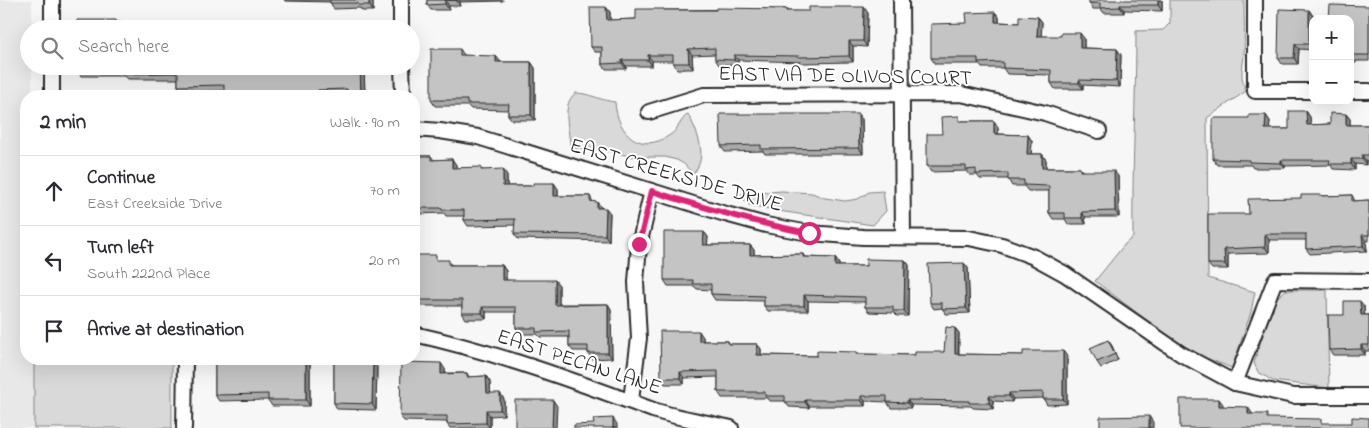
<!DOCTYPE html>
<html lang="en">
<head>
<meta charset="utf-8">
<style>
	body { margin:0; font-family:"Indie Flower",sans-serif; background:#f2f2f3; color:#2b2b33 }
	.controls { position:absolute; right:15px; top:15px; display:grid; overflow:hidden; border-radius:10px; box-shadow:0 5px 20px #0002 }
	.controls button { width:45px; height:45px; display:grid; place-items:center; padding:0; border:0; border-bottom:1px solid #e1e1e2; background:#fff; color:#2b2b33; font:25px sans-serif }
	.stop { position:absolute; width:15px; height:15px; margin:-11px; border:4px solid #db2777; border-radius:50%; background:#fff }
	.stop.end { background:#db2777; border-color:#fff; box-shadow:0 1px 5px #0008 }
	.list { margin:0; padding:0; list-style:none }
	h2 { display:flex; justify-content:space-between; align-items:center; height:65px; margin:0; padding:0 20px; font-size:21px }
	h2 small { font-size:16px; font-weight:400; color:#7c7c81 }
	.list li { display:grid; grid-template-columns:32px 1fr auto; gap:15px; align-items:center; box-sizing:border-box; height:70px; padding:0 20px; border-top:1px solid #e1e1e2 }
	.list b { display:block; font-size:19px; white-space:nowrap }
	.list p { margin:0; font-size:16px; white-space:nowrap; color:#7c7c81 }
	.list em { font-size:16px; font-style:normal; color:#7c7c81 }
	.icon { flex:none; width:28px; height:28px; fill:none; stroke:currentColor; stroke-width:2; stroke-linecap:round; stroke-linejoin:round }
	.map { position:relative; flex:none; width:1369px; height:428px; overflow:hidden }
	.search { position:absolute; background:#fff; box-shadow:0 5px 20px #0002; left:20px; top:20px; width:400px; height:55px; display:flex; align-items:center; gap:12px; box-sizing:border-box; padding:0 18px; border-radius:28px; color:#7c7c81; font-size:19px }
	.panel { position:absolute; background:#fff; box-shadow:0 5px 20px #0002; left:20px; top:90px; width:400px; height:275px; border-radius:20px }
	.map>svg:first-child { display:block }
	.built { fill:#e8e8e8 }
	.green { fill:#d9d9d9; stroke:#828282 }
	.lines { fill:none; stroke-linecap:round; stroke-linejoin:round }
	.minor-casing { stroke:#2b2b2b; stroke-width:18 }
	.minor { stroke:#fff; stroke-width:14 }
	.wall { fill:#a9a9a9; stroke:#2b2b2b }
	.shaded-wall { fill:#898989; stroke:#2b2b2b }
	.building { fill:#c4c4c4; stroke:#2b2b2b }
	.route { stroke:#db2777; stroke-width:6 }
	.labels { text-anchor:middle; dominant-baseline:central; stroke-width:4; stroke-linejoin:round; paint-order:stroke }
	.street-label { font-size:21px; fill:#2b2b2b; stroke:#fff }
</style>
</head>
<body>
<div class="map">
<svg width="1369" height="428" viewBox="0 0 1369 428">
	<rect width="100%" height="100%" fill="#f7f7f7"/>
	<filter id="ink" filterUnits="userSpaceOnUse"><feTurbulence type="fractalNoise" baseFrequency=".02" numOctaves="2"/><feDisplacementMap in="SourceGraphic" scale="10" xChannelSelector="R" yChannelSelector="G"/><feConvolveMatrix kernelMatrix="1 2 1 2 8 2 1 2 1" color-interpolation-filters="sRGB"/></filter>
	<g filter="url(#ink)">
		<polygon class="built" points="0,0 32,0 32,29 29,29 29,66 32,66 32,96 26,96 26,359 34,359 34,428 0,428"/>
		<g class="green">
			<path d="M1170 0H1244C1244 19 1245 38 1244 56 1242 72 1240 76 1246 91L1207 118 1208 278 1255 292 1251 312 1232 368 1201 356 1165 334 1095 281 1125 244 1133 237C1132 168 1136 100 1136 31L1163 30 1170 23Z"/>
			<path d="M576 93C589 93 602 101 615 102 617 134 641 155 670 135 678 130 680 120 688 114 697 131 709 157 693 174L684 164 677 160 665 157H634L599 149 570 148C570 130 560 104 576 93Z"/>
			<polygon points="782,191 812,193 825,198 845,201 858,199 869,192 883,191 886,211 873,225 785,212 749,205 742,198 741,194"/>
			<polygon points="1286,290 1327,290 1329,388 1273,381 1258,372 1254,363 1274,300"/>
			<rect x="34" y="359" width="138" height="69"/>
		</g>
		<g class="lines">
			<defs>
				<g id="minor">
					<polyline points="52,0 52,29"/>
					<polyline points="401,0 401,29"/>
					<polyline points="901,0 903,237"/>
					<polyline points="1255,0 1255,91 1313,91"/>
					<polyline points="52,66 52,96"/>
					<polyline points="402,66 403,96"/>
					<polyline points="1350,91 1369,91"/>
					<polyline points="649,112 704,95 961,94 1045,113 1099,131"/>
					<polyline points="414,129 440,131 478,137 722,213 766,225 809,233 863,237 969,238 1002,245 1034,257 1065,274 1181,354 1235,383 1293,396 1369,396"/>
					<path d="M414 334C495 352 575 381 653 410 678 418 706 422 731 428"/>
					<polyline points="1235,383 1275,280 1369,281"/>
					<polyline points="631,400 639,338 636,282 639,245 652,191"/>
					<polyline points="184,428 185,359"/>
				</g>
			</defs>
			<use href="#minor" class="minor-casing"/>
			<use href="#minor" class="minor"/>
		</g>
		<g class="wall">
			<polygon points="284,0 373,0 373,11 362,11 360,8 334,9 330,2 285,1"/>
			<polygon points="427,0 503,0 503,1 460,2 460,6 449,6 449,10 431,10 427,5"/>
			<polygon points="1162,0 1162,11 1124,10 1124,13 1104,13 1101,9 1093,9 1089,3"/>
			<polygon points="1369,6 1369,61 1356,61 1356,63 1350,63 1350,19"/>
			<polygon points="606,7 610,12 610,20 636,19 665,10 786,9 787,11 868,13 867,47 853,46 853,62 803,63 802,62 738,60 738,65 719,65 715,59 715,54 692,55 693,69 677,69 673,63 673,61 652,61 652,66 626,66 626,69 606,69 602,64 602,52 595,52 591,47"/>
			<polygon points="1309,10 1313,16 1313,50 1299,49 1298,64 1282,64 1278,58"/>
			<polygon points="995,12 999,17 999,22 1019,23 1038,17 1042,22 1041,36 1084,38 1084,48 1117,49 1121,55 1120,87 1083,85 1083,89 1055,89 1051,83 1051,75 1007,74 1003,68 982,68 979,64 935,64 931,58 967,23"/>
			<polygon points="460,49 464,55 500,61 500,62 531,62 535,68 535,120 512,120 508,115 508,110 471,109 468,106 435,106 431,100"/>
			<polygon points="77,66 364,66 365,96 347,95 322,95 322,96 226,96 224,93 224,91 182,92 178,86 178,79 128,79 125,76 81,76 77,70"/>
			<polygon points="1306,111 1310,117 1311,125 1330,124 1346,114 1350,119 1350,125 1369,125 1369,161 1366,161 1366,165 1355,164 1355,170 1333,169 1331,165 1285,166 1285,168 1253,168 1251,165 1217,165 1213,159 1249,118 1270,121 1269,129 1289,129"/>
			<polygon points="862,119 863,154 765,154 763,151 725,152 721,146"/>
			<polygon points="962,121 994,121 998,127 998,134 1028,135 1032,141 1031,154 1042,154 1046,160 1046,168 1080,168 1082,171 1118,176 1119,217 1085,217 1086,224 1068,224 1065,219 1053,219 1049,213 1049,191 1028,191 1024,186 1012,186 1008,179 980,179 977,175 970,175 967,171 931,172 927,166 942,134"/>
			<polygon points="414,156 431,156 434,160 452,159 456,165 456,168 483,170 507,175 507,186 533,186 554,183 558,189 558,196 590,196 593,202 610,213 609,241 518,239 514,234 515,225 468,226 464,220 464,216 446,216 444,213 417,214 414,209"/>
			<polygon points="1352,195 1355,201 1369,200 1369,241 1366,241 1367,251 1310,254 1306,249 1306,240 1269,240 1269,253 1228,254 1228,269 1212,269 1208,264 1249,214 1301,198 1323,196"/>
			<polygon points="704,232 708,237 707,245 750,245 754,250 754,255 803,254 805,257 835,258 839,264 839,266 866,266 905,260 909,265 908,316 897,316 894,313 869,312 865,307 865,302 808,301 808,311 768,311 764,306 764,301 715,300 711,294 711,290 697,289 694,286 668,286 664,280"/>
			<polygon points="440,260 453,265 502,265 506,271 506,280 559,285 559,304 608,304 611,309 612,358 592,359 588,353 588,351 573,351 569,346 569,337 540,337 537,334 520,334 516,328 516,312 486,312 486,319 466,319 462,313 462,306 418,306 414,300"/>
			<polygon points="964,263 968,268 970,313 946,314 942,308 934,309 930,303"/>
			<polygon points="1364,306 1364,315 1369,315 1369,351 1365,351 1365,355 1333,355 1329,350 1344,315"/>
			<polygon points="955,328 959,333 959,354 1067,356 1067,404 1047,405 1043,398 1013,399 1012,402 993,401 993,409 973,408 971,406 911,405 911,408 891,408 887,402 865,401 865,406 809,406 809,408 789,407 785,401 769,401 767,398 722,398 718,392 718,377 684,378 684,384 665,384 661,378 703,337 703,341 728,341 730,344 757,344 761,349 761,355 817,356 856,352 858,354 915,355 944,352"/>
			<polygon points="1108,340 1112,346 1118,360 1101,368 1097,362"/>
			<polygon points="215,359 310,359 310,406 272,406 268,400 219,401 215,395"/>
			<polygon points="334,359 357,359 357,361 377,367 376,410 337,409 334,403"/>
			<polygon points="445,369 445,373 467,373 469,377 486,376 490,382 490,393 504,399 504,415 490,416 490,428 450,428 447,424 447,422 404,421 400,416"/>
		</g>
		<g class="shaded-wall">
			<polygon points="369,0 373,0 373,11 369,5"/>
			<polygon points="445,0 449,6 449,10 445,4"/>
			<polygon points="456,0 459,0 460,2 460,6"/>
			<polygon points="1158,0 1162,0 1162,11 1158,5"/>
			<polygon points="1120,5 1124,10 1124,13 1120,7"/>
			<polygon points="606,7 610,12 610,26 607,20"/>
			<polygon points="864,7 868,13 867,47 863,41"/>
			<polygon points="1309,10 1313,16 1313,49 1309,44"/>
			<polygon points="995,12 999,17 999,28 995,22"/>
			<polygon points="1038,17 1042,22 1041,42 1037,36"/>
			<polygon points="1080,33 1084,38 1084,53 1080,48"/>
			<polygon points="849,41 853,46 853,62 849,56"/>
			<polygon points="1295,44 1299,49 1298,64 1294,58"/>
			<polygon points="688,49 692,55 693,69 689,63"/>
			<polygon points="1117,49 1121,55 1120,87 1116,81"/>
			<polygon points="648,55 652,61 652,66 648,60"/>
			<polygon points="734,55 738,60 738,65 734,60"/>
			<polygon points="496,56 500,61 500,68 496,62"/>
			<polygon points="622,60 626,66 626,69 622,63"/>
			<polygon points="531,62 535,68 535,120 531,115"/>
			<polygon points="360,66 364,66 365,96 361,96"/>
			<polygon points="1079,80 1083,85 1083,89 1079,83"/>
			<polygon points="318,90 322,95 322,96 318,96"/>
			<polygon points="1306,111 1310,117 1311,130 1307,125"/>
			<polygon points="858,114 862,119 863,154 859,148"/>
			<polygon points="1346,114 1350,119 1350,130 1346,125"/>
			<polygon points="1266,115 1270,121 1269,134 1265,129"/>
			<polygon points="994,121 998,127 998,140 994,134"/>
			<polygon points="1028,135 1032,141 1031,159 1027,154"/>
			<polygon points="1042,154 1046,160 1046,174 1042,168"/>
			<polygon points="1362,155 1366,161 1366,165 1362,159"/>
			<polygon points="452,159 456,165 456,173 452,168"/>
			<polygon points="1351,159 1355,164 1355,170 1351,164"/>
			<polygon points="1281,160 1285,166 1285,168 1281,163"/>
			<polygon points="503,169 507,175 507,192 503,186"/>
			<polygon points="1114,171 1118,176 1119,217 1115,211"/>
			<polygon points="554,183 558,189 558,202 554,196"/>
			<polygon points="597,202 601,207 601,213 597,208"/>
			<polygon points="606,208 610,213 609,241 605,235"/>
			<polygon points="1082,212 1085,217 1086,224 1082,218"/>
			<polygon points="704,232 708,237 707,251 703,245"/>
			<polygon points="1265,234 1269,240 1269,253 1265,247"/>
			<polygon points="1362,235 1366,241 1367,251 1363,246"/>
			<polygon points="750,245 754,250 754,261 750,255"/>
			<polygon points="1224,249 1228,254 1228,269 1225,264"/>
			<polygon points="835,258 839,264 839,272 835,266"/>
			<polygon points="905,260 909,265 908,316 904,311"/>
			<polygon points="964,263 968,268 970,313 966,308"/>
			<polygon points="502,265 506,271 506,286 502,280"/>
			<polygon points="555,280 559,285 559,310 555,305"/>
			<polygon points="804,295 808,301 808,311 804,306"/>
			<polygon points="1360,301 1364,306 1365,321 1361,315"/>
			<polygon points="608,304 611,309 612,358 608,353"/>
			<polygon points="482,307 486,312 486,319 482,313"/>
			<polygon points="955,328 959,333 958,360 955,354"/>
			<polygon points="699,331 703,337 703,346 699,341"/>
			<polygon points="1108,340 1112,346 1118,360"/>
			<polygon points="757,344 761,349 761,360 757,355"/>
			<polygon points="1361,345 1365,351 1365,355 1361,349"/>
			<polygon points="1063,351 1067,356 1067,404 1063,399"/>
			<polygon points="306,359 310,359 310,406 306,400"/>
			<polygon points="373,361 377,367 376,410 372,404"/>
			<polygon points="441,363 445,369 445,379 441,374"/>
			<polygon points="680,372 684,378 684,384 680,378"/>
			<polygon points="486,376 490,382 491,399 487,393"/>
			<polygon points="500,393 504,399 504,415 500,410"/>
			<polygon points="1009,393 1013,399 1012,402 1009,396"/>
			<polygon points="861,396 865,401 865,406 861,400"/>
			<polygon points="989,396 993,401 993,409 989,403"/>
			<polygon points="1219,399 1223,404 1223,412 1219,406"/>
			<polygon points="553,400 557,406 556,428 552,428"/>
			<polygon points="805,400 809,406 809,408 805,402"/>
			<polygon points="907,400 911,405 911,408 907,403"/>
			<polygon points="1248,407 1252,413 1252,420 1248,414"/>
			<polygon points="486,410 490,416 490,428 486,423"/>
			<polygon points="1149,416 1153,422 1153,428 1149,428"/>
			<polygon points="613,418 617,424 617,428 613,428"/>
		</g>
		<g class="building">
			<polygon points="330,0 369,0 369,5 358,5 358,3 330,3"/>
			<polygon points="427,0 456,0 445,0 445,4 427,5"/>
			<polygon points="1089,0 1158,0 1158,5 1120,5 1120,7 1100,8 1100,3 1089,3"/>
			<polygon points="1330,5 1369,6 1369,55 1352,55 1352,57 1350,57 1350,19 1329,19"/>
			<polygon points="590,7 606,7 607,20 636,19 636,9 664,9 664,10 716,10 716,8 786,9 786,11 809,11 809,7 864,7 863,41 849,41 849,56 799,57 799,56 734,55 734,60 715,59 715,48 688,49 689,63 673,63 673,55 648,55 648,60 622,60 622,63 602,64 602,47 591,47"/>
			<polygon points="1279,9 1309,10 1309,44 1295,44 1294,58 1278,58"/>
			<polygon points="995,12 995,22 1019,23 1019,16 1038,17 1037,36 1061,36 1061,33 1080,33 1080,48 1117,49 1116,81 1079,80 1079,83 1051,83 1051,70 1003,68 1003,62 978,63 978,58 931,58 931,24 967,23 966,13"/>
			<polygon points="77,20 116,20 116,22 135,22 135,25 162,25 162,29 77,29"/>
			<polygon points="431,49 460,49 460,55 496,56 496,62 531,62 531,115 508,115 509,104 467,104 467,100 431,100"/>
			<polygon points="77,66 360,66 361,96 347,96 347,89 318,90 318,96 298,96 298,93 224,93 224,85 178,86 178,73 124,74 124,70 77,70"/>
			<polygon points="1289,111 1306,111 1307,125 1330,124 1330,113 1346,114 1346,125 1369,125 1369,155 1362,155 1362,159 1351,159 1351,164 1329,164 1330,160 1281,160 1281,163 1249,162 1249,160 1213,159 1213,118 1249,118 1249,115 1266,115 1265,129 1289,129"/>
			<polygon points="720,114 858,114 859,148 761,149 761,145 721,146"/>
			<polygon points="959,116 959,121 994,121 994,134 1028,135 1027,154 1042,154 1042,168 1080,168 1080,171 1114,171 1115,211 1082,212 1082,218 1065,218 1065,213 1049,213 1049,186 1024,185 1024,180 1008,180 1008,173 976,174 976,169 966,170 966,166 927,166 927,134 942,134 941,117"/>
			<polygon points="414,156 431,156 431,160 452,159 452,168 481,167 481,170 503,169 503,186 533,186 533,183 554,183 554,196 590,196 590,201 597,202 597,208 606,208 605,235 514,234 515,219 464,220 464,210 442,210 441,208 414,208"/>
			<polygon points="1301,195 1322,195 1322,196 1352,195 1352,201 1369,200 1369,235 1362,235 1363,246 1306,249 1306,234 1265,234 1265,247 1224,249 1225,264 1208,264 1208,214 1249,214 1248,199 1301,198"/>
			<polygon points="664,232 704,232 703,245 750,245 750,255 803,254 803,257 835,258 835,266 866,266 866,259 905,260 904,311 893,311 893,307 865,307 865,297 804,295 804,306 764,306 764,296 711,294 711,284 693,284 693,280 664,280"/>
			<polygon points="414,255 436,255 436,260 449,260 449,265 502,265 502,280 555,280 555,305 608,304 608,353 588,353 588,346 569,346 569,331 536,332 536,328 516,328 516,307 482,307 482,313 462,313 462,300 414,300"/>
			<polygon points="964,263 966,308 942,309 942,303 930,303 928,264"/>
			<polygon points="1344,301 1360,301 1361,315 1369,315 1369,345 1361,345 1361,349 1329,350 1328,315 1344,315"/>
			<polygon points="946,327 955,328 955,354 1023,355 1023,351 1063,351 1063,399 1043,399 1043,392 1009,393 1009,396 989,396 989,403 969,403 969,401 907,400 907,403 887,402 887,396 861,396 861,400 805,400 805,402 785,402 785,396 765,396 765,392 718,392 718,371 680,372 680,378 661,378 660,331 699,331 699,341 728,341 728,344 757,344 757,355 817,356 817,351 856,352 856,354 915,355 915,352 944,352"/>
			<polygon points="1108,340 1115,354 1097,362 1090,348"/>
			<polygon points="215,359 306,359 306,400 268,400 268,394 215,395"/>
			<polygon points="334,359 353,359 353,361 373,361 372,404 334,403"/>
			<polygon points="401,362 441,363 441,374 467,373 467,377 486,376 487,393 500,393 500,410 486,410 486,423 447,424 447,416 400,416"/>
			<polygon points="1180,399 1219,399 1219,406 1248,407 1248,414 1267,414 1267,418 1321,419 1321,423 1352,423 1352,417 1369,418 1369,428 1180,428"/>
			<polygon points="515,400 553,400 552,428 515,428"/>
			<polygon points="1149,416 1149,428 1100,428 1100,417"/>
			<polygon points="613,418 613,428 574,428 574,425 594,424 593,419"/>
		</g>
	</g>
	<g class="lines" filter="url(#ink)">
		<path class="route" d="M639 244 652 191C704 208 755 223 809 233"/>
	</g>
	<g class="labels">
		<g class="street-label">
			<text transform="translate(845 77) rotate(1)">EAST VIA DE OLIVOS COURT</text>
			<text transform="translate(676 176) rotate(16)">EAST CREEKSIDE DRIVE</text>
			<text transform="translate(579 363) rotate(18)">EAST PECAN LANE</text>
		</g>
	</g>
</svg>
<div class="controls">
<button>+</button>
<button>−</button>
</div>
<div class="stop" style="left:809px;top:233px"></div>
<div class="stop end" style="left:639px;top:244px"></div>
<div class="search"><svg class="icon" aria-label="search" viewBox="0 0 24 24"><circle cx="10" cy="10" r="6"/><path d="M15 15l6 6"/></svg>Search here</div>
<section class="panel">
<h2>2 min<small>Walk · 90 m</small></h2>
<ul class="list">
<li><svg class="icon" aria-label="ahead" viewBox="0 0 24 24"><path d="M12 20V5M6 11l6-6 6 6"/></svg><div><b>Continue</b><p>East Creekside Drive</p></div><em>70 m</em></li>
<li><svg class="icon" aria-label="left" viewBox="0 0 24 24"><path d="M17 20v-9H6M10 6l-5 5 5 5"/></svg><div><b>Turn left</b><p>South 222nd Place</p></div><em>20 m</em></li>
<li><svg class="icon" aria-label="arrive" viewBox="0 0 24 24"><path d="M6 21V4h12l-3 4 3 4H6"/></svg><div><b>Arrive at destination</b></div></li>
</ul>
</section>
</div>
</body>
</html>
